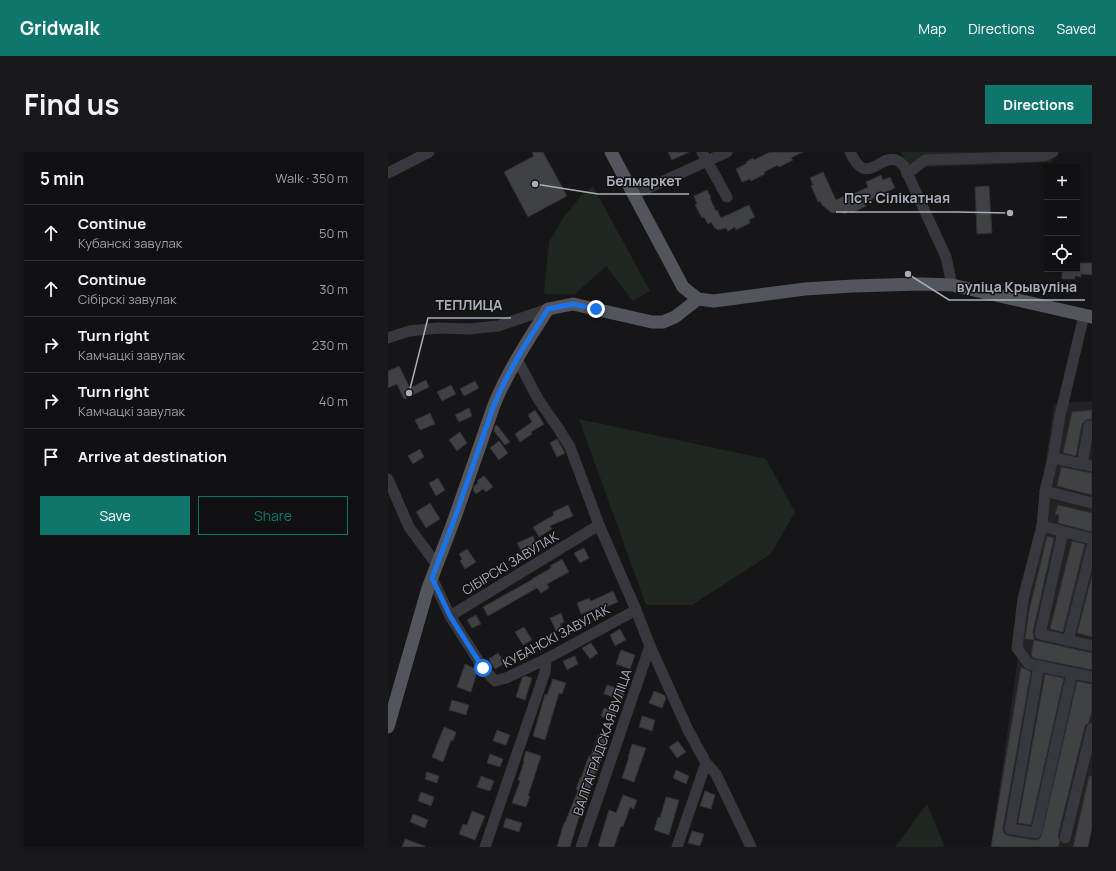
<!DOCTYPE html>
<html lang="en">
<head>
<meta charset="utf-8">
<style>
	body { margin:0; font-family:Manrope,sans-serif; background:#19191b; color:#f1f3f6 }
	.controls { position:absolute; right:12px; top:12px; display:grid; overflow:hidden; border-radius:0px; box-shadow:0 2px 6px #0003 }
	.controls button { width:36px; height:36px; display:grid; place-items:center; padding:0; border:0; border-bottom:1px solid #303032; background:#101012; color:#f1f3f6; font:20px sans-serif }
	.stop { position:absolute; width:12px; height:12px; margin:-9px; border:3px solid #1a73e8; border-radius:50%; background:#fff }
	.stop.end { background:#1a73e8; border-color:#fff; box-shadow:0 1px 4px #0008 }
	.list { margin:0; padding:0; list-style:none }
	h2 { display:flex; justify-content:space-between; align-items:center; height:52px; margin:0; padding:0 16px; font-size:17px }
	h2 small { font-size:13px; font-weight:400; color:#9c9d9f }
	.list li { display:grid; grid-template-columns:26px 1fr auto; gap:12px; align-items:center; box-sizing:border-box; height:56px; padding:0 16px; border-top:1px solid #303032 }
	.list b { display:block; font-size:15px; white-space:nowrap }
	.list p { margin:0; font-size:13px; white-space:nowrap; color:#9c9d9f }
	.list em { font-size:13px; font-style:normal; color:#9c9d9f }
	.actions { display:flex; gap:8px; padding:12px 16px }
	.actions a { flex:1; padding:9px 0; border:1px solid #0f766e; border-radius:0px; text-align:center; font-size:14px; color:#0f766e }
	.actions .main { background:#0f766e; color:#fff }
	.icon { flex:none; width:22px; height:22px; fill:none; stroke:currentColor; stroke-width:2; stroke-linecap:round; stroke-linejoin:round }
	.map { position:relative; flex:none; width:704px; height:695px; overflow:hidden; border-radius:0px }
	header { display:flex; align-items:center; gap:24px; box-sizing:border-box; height:56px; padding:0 20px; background:#0f766e; color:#fff }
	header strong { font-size:19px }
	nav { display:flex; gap:22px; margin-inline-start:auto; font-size:14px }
	.intro { display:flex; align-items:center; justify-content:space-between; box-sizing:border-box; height:96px; padding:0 24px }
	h1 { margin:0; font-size:28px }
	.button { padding:10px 18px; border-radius:0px; background:#0f766e; color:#fff; font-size:14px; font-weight:700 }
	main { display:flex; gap:24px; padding:0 24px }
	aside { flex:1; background:#101012; border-radius:0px; box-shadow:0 2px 6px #0003 }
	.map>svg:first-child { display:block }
	.built { fill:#222225 }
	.green { fill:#1e261f }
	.building { fill:#404145; stroke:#303034 }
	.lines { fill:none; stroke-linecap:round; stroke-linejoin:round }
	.minor { stroke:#37383d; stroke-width:11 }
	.major { stroke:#53555c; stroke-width:13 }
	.route { stroke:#1a73e8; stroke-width:5 }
	.labels { text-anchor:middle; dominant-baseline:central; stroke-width:3; stroke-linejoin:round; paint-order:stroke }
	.street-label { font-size:13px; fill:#a8adb8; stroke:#111113 }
	.leader { fill:none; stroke:#a8adb8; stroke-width:1.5 }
	.callout-dot { fill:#a8adb8; stroke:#111113; stroke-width:1.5 }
	.callout-label { font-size:14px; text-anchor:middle; font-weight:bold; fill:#a8adb8; stroke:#111113; stroke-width:3; stroke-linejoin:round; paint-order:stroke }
</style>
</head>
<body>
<header>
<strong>Gridwalk</strong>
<nav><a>Map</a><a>Directions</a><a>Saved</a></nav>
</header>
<div class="intro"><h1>Find us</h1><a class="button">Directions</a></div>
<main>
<aside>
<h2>5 min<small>Walk · 350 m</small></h2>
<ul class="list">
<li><svg class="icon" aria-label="ahead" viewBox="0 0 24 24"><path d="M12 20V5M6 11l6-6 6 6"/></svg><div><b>Continue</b><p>Кубанскі завулак</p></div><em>50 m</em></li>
<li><svg class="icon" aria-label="ahead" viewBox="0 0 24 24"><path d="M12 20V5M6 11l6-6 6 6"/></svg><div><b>Continue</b><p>Сібірскі завулак</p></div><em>30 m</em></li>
<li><svg class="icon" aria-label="right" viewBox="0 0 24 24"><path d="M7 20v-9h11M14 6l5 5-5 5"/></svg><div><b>Turn right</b><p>Камчацкі завулак</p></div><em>230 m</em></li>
<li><svg class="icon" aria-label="right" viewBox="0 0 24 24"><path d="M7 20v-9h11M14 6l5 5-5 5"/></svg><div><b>Turn right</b><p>Камчацкі завулак</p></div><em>40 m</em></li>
<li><svg class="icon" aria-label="arrive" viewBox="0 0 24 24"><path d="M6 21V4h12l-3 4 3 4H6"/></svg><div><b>Arrive at destination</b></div></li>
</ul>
<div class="actions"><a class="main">Save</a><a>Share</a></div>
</aside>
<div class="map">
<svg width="704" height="695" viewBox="0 0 704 695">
	<rect width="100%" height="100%" fill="#161618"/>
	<polygon class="built" points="704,249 704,679 700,695 603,695 666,252"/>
	<g class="green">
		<polygon points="513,0 667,0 664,10 521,16"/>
		<polygon points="205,34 262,139 245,149 218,114 187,142 156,142 161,90 175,66 193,44"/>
		<polygon points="191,267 378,307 407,360 383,402 304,453 258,453"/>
		<polygon points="539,652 557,695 507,695"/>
	</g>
	<g class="building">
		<polygon points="144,0 155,0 179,44 140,65 116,20 146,4"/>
		<polygon points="280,0 301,0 284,8"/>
		<polygon points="382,0 415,0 403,6 405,8 391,15 390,13 376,20 377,22 363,29 362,27 354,30 348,17 359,11 358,10 365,6 366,8"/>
		<polygon points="435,20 448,48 464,40 465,42 480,35 478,30 493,23 495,28 502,25 507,36 484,47 484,49 477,52 478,54 464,61 462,59 456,62 455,60 444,61 434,53 432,49 430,50 423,34 425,33 422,26"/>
		<polygon points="601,34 604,81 589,82 587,35"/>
		<polygon points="319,38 323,45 322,46 328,59 329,58 333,66 361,53 367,65 361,68 362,71 348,78 347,75 340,79 338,76 330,78 326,75 323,70 320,72 316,65 314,66 307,53 309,52 306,44"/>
		<polygon points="689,111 704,111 704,123 693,122 693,125 687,124 687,127 674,127 674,117 689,117"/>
		<polygon points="11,214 22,236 38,228 41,235 16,247 9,232 0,236 0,219"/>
		<polygon points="87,229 91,236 76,244 72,237"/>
		<polygon points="63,233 68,242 54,249 49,240"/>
		<polygon points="81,256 84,264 71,270 67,263"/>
		<polygon points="147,258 156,272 143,280 144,282 132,290 127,282 144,270 140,263"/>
		<polygon points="704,258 704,267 698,268 694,272 688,304 675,301 684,260"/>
		<polygon points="42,261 47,272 32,278 27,268"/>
		<polygon points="109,273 122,290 117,293 106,279 107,274"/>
		<polygon points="72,280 79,291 69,299 61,288"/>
		<polygon points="169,287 177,301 169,305 162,291"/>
		<polygon points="111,289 120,301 111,308 102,296"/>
		<polygon points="32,297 36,305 25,312 20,304"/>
		<polygon points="673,315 704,321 704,343 669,334"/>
		<polygon points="96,324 105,335 98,340 95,337 88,342 85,338 86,334 90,331 89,329"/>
		<polygon points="50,326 57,338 48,344 41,331"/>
		<polygon points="42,351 52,367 38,376 28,360"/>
		<polygon points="180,353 185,364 162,374 164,377 151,385 145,375 166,363 165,360"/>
		<polygon points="670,353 704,361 704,380 670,371 671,363 667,362"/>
		<polygon points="145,384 149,394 134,401 129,391"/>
		<polygon points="659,384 666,386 645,480 646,486 646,488 637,487 641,459"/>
		<polygon points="684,389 697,392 675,480 662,477"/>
		<polygon points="196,396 201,406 192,411 186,401"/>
		<polygon points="79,397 88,410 77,417 72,409 74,407 71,402"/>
		<polygon points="174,407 181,420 159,432 161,436 153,441 149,436 100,464 95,455 145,427 144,427 163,416 162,414"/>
		<polygon points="704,423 704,485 689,481"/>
		<polygon points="225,439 230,450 218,455 216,453 193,462 189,451 201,446 203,449"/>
		<polygon points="173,461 176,470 172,472 174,476 168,479 162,466"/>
		<polygon points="88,463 93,472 84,476 79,468"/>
		<polygon points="136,475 144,488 135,493 127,480"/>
		<polygon points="232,477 238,488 227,494 222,483"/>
		<polygon points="646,488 704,501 704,518 645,506 643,503"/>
		<polygon points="203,491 210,501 202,507 194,496"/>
		<polygon points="233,498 247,503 242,517 228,512"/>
		<polygon points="110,501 117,511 107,517 101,507"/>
		<polygon points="187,504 190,512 179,518 175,509"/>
		<polygon points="77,512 86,516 89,520 83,540 69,535"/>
		<polygon points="633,515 643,520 615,676 615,679 617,682 621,684 647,688 651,687 653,685 689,529 704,532 704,559 701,570 697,574 670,684 672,690 670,695 603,695"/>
		<polygon points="657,522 676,526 643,673 630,671"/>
		<polygon points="137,524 144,526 137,548 128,545 134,526"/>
		<polygon points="165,527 178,531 174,542 171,541 157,588 145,584 157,542 159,543"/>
		<polygon points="219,533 237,539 234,548 216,542"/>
		<polygon points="266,539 276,543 278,546 274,556 261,551"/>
		<polygon points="64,548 81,553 78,563 61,558"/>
		<polygon points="216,556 228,560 224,569 213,564"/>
		<polygon points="254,564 267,568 264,579 251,575"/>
		<polygon points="56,575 68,580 65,589 63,588 55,610 44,605"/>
		<polygon points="109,578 122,583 118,593 105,589"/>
		<polygon points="211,581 221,584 209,620 208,619 198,652 193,665 191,665 182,695 169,695 176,671 177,671 190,638 188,637 192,626 193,626 201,604 203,604"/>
		<polygon points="290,589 298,600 289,606 281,595"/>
		<polygon points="244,592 258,596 246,630 234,626 241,605 240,605"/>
		<polygon points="138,599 153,604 140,644 142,644 138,655 124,651 132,629 130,628 136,610 135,609"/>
		<polygon points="102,602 115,607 112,615 99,611"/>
		<polygon points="288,618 301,624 298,632 285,626"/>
		<polygon points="39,620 51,624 49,631 37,627"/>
		<polygon points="93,624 106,629 102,639 89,635"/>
		<polygon points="701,624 704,624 704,676 700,695 685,695"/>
		<polygon points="317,639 327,643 323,657 312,654"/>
		<polygon points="33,640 46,645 43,654 30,649"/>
		<polygon points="235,643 249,648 246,657 242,655 235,675 233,674 226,695 214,695 210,694 221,658 228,661"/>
		<polygon points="278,645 291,648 281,683 266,678 270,665 272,666"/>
		<polygon points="84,659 97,664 87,688 71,682 75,672 79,673"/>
		<polygon points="25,662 40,668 37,676 22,670"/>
		<polygon points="118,666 134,671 131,680 115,675"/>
		<polygon points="304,679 316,682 312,694 300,691"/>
		<polygon points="17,687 37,694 37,695 14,695"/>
	</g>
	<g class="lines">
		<g class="minor">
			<polyline points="314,0 339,45"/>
			<path d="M462 0C479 36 491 2 508 8 511 9 514 12 516 14L558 105 564 133"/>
			<polyline points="0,21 41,0"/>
			<polyline points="519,22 537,8 656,4 665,0"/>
			<polyline points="245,43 339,0"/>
			<polyline points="696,163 672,264 665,306 657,339 654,374 635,447 629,496 641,512 704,525"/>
			<polyline points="0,186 21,179 50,176 81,177 110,174 160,157"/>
			<polyline points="129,207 150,247 170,276 182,295 211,373 248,458 262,494 300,578 318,611 328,622 363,695"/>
			<polyline points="665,306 704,314"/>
			<polyline points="694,312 701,274 704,274"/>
			<polyline points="0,327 21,375 49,413"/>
			<polyline points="657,339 704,351"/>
			<polyline points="654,374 704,387"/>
			<polyline points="675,380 652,482 704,494"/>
			<polyline points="44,426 62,464 95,516 107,529 118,526 158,507 248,458"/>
			<polyline points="62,464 211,373"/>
			<polyline points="680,489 704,394"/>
			<polyline points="651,514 622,677 648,681 684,521"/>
			<polyline points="677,686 704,576"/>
			<polyline points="97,695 157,520 158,507"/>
			<polyline points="193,695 262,494"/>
			<polyline points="289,695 318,611"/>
		</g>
		<g class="major">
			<polyline points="223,0 295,135 310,147 326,149 417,137 465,134 533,132 564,133 704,165"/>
			<path d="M0 575 40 436 66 368 106 253C120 219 140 188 160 157L185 152 264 170H275L287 165 310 147"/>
		</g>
	</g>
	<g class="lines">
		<path class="route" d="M95 516 62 464 44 426 66 368 106 253C120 219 140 188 160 157L185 152 208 157"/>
	</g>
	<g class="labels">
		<g class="street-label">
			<text transform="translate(122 411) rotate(-31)">СІБІРСКІ ЗАВУЛАК</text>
			<text transform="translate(168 484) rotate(-28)">КУБАНСКІ ЗАВУЛАК</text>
			<text transform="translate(214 590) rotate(-71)">ВАЛГАГРАДСКАЯ ВУЛІЦА</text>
		</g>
	</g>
	<path class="leader" d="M147 32L210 42H301M622 61L570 60H448M520 122L561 148H697M21 241L40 166H123"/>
	<g class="callout-dot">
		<circle cx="147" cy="32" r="4"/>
		<circle cx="622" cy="61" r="4"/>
		<circle cx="520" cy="122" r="4"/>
		<circle cx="21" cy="241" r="4"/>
	</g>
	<g class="callout-label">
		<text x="256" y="34">Белмаркет</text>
		<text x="509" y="51">Пст. Сілікатная</text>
		<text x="629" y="140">вуліца Крывуліна</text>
		<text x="81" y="158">ТЕПЛИЦА</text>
	</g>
</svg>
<div class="controls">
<button>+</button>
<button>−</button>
<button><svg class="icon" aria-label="locate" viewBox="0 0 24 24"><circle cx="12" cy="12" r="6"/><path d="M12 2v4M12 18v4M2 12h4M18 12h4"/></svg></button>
</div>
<div class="stop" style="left:95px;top:516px"></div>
<div class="stop end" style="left:208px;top:157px"></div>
</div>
</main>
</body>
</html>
